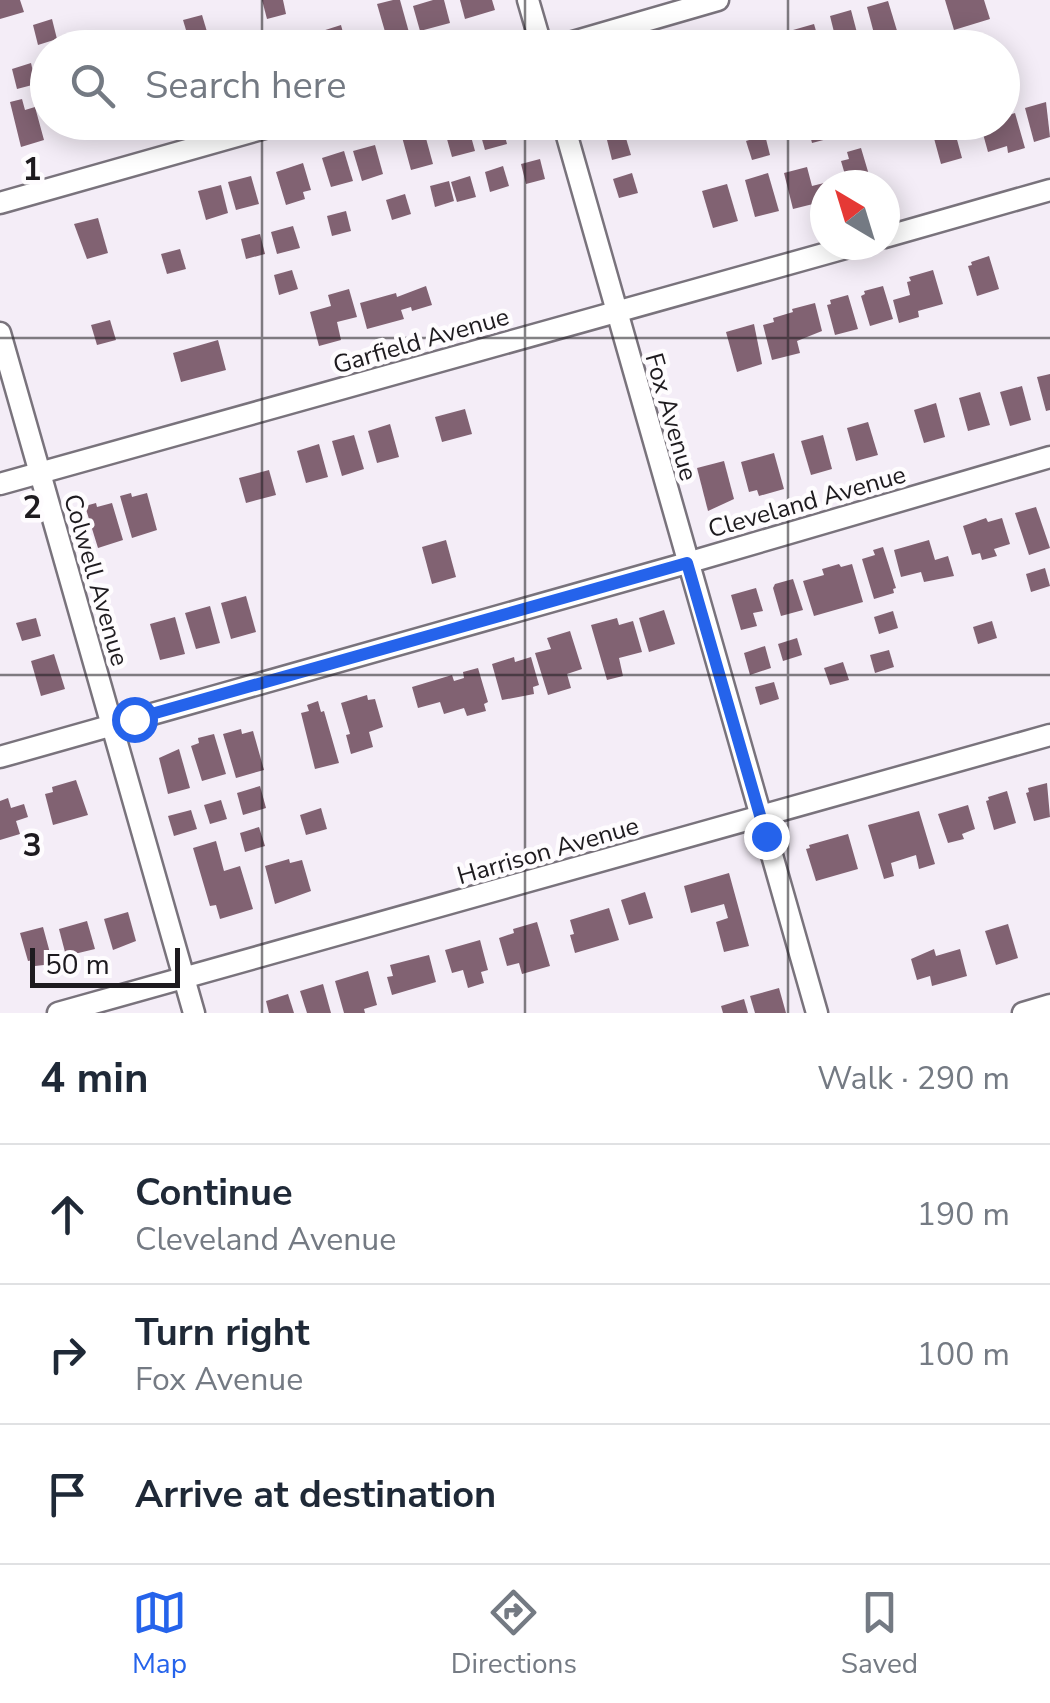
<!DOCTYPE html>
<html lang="en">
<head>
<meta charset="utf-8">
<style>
	body { margin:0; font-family:"Nunito Sans",sans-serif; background:#f6f6f7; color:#1f2937 }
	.compass { position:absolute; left:810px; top:170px; width:90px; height:90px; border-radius:50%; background:#fff; box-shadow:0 5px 25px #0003; rotate:322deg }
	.scale { position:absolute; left:30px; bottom:25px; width:150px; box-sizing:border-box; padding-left:10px; border:5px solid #1e1b1f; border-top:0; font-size:28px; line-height:35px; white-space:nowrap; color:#1e1b1f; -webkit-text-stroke:8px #fefcfe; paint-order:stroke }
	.stop { position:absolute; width:30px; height:30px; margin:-22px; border:8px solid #2563eb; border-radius:50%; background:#fff }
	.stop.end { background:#2563eb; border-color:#fff; box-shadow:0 2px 10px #0008 }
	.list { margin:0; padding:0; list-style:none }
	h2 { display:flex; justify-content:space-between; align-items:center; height:130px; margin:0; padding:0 40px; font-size:42px }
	h2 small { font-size:32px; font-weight:400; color:#747a83 }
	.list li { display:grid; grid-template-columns:65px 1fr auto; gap:30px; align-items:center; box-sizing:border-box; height:140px; padding:0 40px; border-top:2px solid #e0e1e3 }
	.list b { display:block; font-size:38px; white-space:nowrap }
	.list p { margin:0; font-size:32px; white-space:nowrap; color:#747a83 }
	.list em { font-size:32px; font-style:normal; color:#747a83 }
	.icon { flex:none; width:55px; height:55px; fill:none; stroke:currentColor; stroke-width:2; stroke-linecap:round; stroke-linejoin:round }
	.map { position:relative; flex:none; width:1050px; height:1013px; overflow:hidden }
	.search { position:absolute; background:#fff; box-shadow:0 5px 25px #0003; left:30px; right:30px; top:30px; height:110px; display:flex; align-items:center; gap:25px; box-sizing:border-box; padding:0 35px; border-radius:55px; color:#747a83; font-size:38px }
	.sheet { height:550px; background:#fff }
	nav { display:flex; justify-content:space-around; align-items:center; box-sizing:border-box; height:140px; border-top:2px solid #e0e1e3; background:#fff; font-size:28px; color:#747a83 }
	nav a { display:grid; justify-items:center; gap:5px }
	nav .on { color:#2563eb }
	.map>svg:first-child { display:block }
	.building { fill:#816272 }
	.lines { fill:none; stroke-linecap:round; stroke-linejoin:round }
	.street-casing { stroke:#79737c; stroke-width:25 }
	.street { stroke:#fff; stroke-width:20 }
	.route { stroke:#2563eb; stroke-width:12 }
	.grid { fill:none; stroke:#1e1b1f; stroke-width:2.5; stroke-opacity:0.55 }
	.labels { text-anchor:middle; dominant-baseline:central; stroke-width:9; stroke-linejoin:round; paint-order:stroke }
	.street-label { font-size:25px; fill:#1e1b1f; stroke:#fefcfe }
	.grid-label { font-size:32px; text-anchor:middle; font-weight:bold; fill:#1e1b1f; stroke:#fefcfe; stroke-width:9; stroke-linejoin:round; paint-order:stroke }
</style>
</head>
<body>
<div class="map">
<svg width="1050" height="1013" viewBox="0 0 1050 1013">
	<rect width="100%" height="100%" fill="#f4edf7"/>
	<g class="building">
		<polygon points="0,0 20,0 24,12 0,19"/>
		<polygon points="262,0 283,0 286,14 267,19"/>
		<polygon points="393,0 400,0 410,36 388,42 377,4"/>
		<polygon points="433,0 444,0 450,23 420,31 413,6"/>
		<polygon points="460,0 492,0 495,10 465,19"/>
		<polygon points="945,0 984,0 990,19 954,30"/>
		<polygon points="888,1 898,34 876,41 867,7"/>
		<polygon points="851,10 860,44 838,48 830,16"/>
		<polygon points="202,15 208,35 189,40 183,20"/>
		<polygon points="52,19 57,39 38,45 33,25"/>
		<polygon points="814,24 821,48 797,48 793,30"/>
		<polygon points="341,25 347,48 323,48 319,32"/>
		<polygon points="146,31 150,48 130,48 127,36"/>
		<polygon points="310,32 314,48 289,48 287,39"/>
		<polygon points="776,32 780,48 757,48 754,38"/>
		<polygon points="31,63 36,84 17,89 12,69"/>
		<polygon points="22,99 25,110 35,107 44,140 21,147 10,102"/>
		<polygon points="1046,102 1050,137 1034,142 1025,108"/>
		<polygon points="1015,113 1025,148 1008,153 1007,146 988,152 980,123 1002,122 1002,117"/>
		<polygon points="450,122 467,122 475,151 452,157 443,125"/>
		<polygon points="477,122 501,122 507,144 485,150"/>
		<polygon points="509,122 533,122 536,131 513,137"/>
		<polygon points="682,122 702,122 706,134 687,139"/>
		<polygon points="827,122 831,138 812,143 807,124"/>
		<polygon points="953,125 962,158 941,164 932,131"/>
		<polygon points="424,131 433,164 411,170 402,137"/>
		<polygon points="625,135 631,155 612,160 607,140"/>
		<polygon points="765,135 770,155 752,160 746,141"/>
		<polygon points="375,145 383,174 362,181 353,151"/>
		<polygon points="861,148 872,185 848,185 841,161 849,159 847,152"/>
		<polygon points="344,151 353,181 331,187 322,158"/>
		<polygon points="540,159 545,179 526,184 521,164"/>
		<polygon points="303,163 311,190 303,192 305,199 286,205 276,172"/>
		<polygon points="503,166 509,186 490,192 485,172"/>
		<polygon points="807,167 812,186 824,183 825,201 793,209 784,173"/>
		<polygon points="632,173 638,193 619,198 613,179"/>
		<polygon points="768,173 779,211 755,217 745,180"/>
		<polygon points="251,176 259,204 236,210 228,182"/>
		<polygon points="470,176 476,197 457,202 451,182"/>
		<polygon points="449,181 454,201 435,207 430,186"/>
		<polygon points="727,184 738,221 713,228 702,191"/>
		<polygon points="221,185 228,213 206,220 198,191"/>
		<polygon points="405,194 411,214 392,220 386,200"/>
		<polygon points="346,211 351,231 332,236 327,216"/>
		<polygon points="98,218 108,253 87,259 74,224"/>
		<polygon points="293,226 300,248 277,254 271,232"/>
		<polygon points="260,234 265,254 246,259 241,239"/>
		<polygon points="180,249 186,269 167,274 161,254"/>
		<polygon points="989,256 999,289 977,296 968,266 972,265 971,262"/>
		<polygon points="292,270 298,289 279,295 274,275"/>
		<polygon points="933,270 943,304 918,311 919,317 899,323 893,300 910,295 907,282 911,281 909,277"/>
		<polygon points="426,286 432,305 412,311 411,307 401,310 404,319 367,329 360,303 396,293 397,297"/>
		<polygon points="883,286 893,319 870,326 861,296 865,294 864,291"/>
		<polygon points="349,289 357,317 337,322 341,340 319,346 310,312 331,306 328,295"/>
		<polygon points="848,295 858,329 835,335 827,305 831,304 830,300"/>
		<polygon points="815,303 822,331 797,341 800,353 772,360 763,325 774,322 773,318 793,312 792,309"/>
		<polygon points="110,320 116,340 97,345 91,325"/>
		<polygon points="754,324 762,364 737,372 726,332"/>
		<polygon points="218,340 226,370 181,382 173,353"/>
		<polygon points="1050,374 1050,410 1046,411 1037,377"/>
		<polygon points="1022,386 1031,420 1010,426 1000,392"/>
		<polygon points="980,392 990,425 968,431 959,398"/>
		<polygon points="936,403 945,437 924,443 914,410"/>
		<polygon points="465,409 472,434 442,442 435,417"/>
		<polygon points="868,422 878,455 856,461 847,428"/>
		<polygon points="390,424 399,457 377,463 368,431"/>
		<polygon points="354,435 364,469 342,476 332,441"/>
		<polygon points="823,435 832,469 811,475 801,441"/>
		<polygon points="319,444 328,477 306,483 297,451"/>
		<polygon points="774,453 784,489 759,496 757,490 749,492 741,462"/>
		<polygon points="724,461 734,499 708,511 697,468"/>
		<polygon points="269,470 276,495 246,503 239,478"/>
		<polygon points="131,493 132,497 147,493 157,530 132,538 120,496"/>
		<polygon points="96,503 97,507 112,503 123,540 98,548 85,506"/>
		<polygon points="1036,507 1050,548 1029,555 1015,513"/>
		<polygon points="986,518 988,522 1002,518 1010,544 994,549 997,556 982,560 980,553 972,555 963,526"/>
		<polygon points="446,540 456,577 432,584 422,547"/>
		<polygon points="929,540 935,560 948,556 954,576 924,582 921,572 901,577 894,550"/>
		<polygon points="883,547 896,588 893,589 894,593 874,599 862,559 875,555 873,550"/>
		<polygon points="839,564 841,567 852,564 863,602 814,616 803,581 824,575 822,569"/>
		<polygon points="1045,568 1050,586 1031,592 1026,574"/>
		<polygon points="793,579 803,610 781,616 773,588 775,584"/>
		<polygon points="756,588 763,611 753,613 757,626 741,630 731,595"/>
		<polygon points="246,596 256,632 231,639 221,603"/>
		<polygon points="210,606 220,643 196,649 185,613"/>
		<polygon points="664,610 675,644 649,652 639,618"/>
		<polygon points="893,611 898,628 879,634 874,617"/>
		<polygon points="175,617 185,654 160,660 150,624"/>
		<polygon points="36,618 41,636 22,641 16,623"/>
		<polygon points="617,618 619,625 633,621 642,652 619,658 623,676 607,680 591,625"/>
		<polygon points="992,621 997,638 978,644 973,627"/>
		<polygon points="570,631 582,669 567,674 571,688 548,695 535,653 551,649 547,638"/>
		<polygon points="797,638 802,655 783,661 778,644"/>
		<polygon points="765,646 771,668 750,675 744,653"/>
		<polygon points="889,650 894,667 875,673 870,655"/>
		<polygon points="54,654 65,689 41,696 31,661"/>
		<polygon points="514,657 515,662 531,657 539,685 533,687 534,694 502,700 492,664"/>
		<polygon points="843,662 849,680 830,685 824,668"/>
		<polygon points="478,668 488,702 484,704 486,711 467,716 464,708 444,714 440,702 418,708 412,687 452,675 454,681 464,678 463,672"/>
		<polygon points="774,682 779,699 760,705 755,687"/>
		<polygon points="367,695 368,700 375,699 383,727 369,732 373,747 351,754 346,735 350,734 341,703"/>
		<polygon points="318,701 321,712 324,711 339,763 315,769 301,713 309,711 307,705"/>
		<polygon points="241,729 242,734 253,731 264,770 236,778 223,734"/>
		<polygon points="214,734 226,774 202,781 191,746 199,743 198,738"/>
		<polygon points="179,749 190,788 168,794 159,758"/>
		<polygon points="76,780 88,815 53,825 45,794 53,792 52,787"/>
		<polygon points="1047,783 1050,817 1034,821 1026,793 1029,792 1028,788"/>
		<polygon points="260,786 266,808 243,815 237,793"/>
		<polygon points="1007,791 1016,823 994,830 986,801 989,800 988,797"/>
		<polygon points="8,798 11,808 24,804 28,817 16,821 20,834 0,840 0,801"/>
		<polygon points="221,800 227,819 210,824 204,805"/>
		<polygon points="968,805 975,829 962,834 964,839 948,843 938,814"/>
		<polygon points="321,808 327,829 306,835 300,815"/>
		<polygon points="191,810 197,829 174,836 168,816"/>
		<polygon points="919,811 935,864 919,869 916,855 891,863 894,876 884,879 868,825"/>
		<polygon points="259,827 265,846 245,852 240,833"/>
		<polygon points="848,834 858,869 816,881 806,849 810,848 809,845"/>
		<polygon points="216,841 224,871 240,866 253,909 220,919 216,905 210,906 193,848"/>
		<polygon points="289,859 290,863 302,860 311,891 275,904 265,866"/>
		<polygon points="729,873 749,946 724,952 716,922 728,918 724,904 691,913 684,886"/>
		<polygon points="645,892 653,918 629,925 621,900"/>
		<polygon points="609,908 619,940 575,953 570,935 574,934 570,920"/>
		<polygon points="128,912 136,941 113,950 104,919"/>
		<polygon points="87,921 95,949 66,956 59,929"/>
		<polygon points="537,922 550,966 522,974 519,963 507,966 499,938 514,933 513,929"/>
		<polygon points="1008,924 1018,958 996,965 985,931"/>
		<polygon points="43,927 53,964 35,966 33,960 28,961 20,933"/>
		<polygon points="480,940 488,970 481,972 484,983 468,988 463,970 452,973 445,950"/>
		<polygon points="934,949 936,956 960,949 967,976 932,986 930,976 917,980 911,959"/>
		<polygon points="429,955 436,982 392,995 387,977 393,976 390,965"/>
		<polygon points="368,971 377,1005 364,1009 365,1013 344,1013 335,981"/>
		<polygon points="323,984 331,1013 307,1013 300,991"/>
		<polygon points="779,988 786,1013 755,1013 750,996"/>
		<polygon points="288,994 294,1013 269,1013 266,1001"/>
		<polygon points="744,999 748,1013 723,1013 721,1006"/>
	</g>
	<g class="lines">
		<defs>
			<g id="street">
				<polyline points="528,0 542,48"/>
				<polyline points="552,48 718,0"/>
				<polyline points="563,122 817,1013"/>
				<polyline points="0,203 286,122"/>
				<polyline points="885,237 1050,190"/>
				<polyline points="0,333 194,1013"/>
				<polyline points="0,484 856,245"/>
				<polyline points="0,757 687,563 1050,457"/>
				<polyline points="58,1013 1050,735"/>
				<polyline points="1023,1013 1050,1005"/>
			</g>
		</defs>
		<use href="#street" class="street-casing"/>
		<use href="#street" class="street"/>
	</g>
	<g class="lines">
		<polyline class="route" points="134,719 687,563 766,836"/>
	</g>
	<path class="grid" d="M262 0V48M525 0V48M788 0V48M262 122V1013M525 122V1013M788 122V1013M0 338H1050M0 675H1050"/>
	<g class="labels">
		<g class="street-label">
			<text transform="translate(421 341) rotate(-16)">Garfield Avenue</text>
			<text transform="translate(671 417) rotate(74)">Fox Avenue</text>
			<text transform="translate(807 502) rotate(-16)">Cleveland Avenue</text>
			<text transform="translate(96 580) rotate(74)">Colwell Avenue</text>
			<text transform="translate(548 851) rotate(-16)">Harrison Avenue</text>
		</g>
	</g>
	<g class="grid-label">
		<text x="32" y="180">1</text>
		<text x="32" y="518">2</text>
		<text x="32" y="856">3</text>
	</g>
</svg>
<svg class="compass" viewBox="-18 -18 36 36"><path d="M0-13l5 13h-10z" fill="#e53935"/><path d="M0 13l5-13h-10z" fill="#747a83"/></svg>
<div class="scale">50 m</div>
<div class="stop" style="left:134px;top:719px"></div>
<div class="stop end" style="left:766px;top:836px"></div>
<div class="search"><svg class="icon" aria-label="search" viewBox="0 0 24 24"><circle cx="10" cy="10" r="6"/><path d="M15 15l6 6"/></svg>Search here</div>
</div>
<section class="sheet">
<h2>4 min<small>Walk · 290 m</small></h2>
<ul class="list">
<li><svg class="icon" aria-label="ahead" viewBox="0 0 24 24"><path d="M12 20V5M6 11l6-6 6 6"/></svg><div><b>Continue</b><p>Cleveland Avenue</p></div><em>190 m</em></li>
<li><svg class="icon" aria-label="right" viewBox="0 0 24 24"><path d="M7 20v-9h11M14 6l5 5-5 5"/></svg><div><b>Turn right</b><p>Fox Avenue</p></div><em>100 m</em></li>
<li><svg class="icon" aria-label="arrive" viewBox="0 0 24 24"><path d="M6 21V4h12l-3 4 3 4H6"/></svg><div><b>Arrive at destination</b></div></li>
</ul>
</section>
<nav>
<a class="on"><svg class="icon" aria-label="map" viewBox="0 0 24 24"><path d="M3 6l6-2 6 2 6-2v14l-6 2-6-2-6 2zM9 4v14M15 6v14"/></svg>Map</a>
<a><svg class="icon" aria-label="directions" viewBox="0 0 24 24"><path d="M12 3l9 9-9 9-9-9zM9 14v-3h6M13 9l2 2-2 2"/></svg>Directions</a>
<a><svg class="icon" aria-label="saved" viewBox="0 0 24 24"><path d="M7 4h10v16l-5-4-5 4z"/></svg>Saved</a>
</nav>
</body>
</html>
